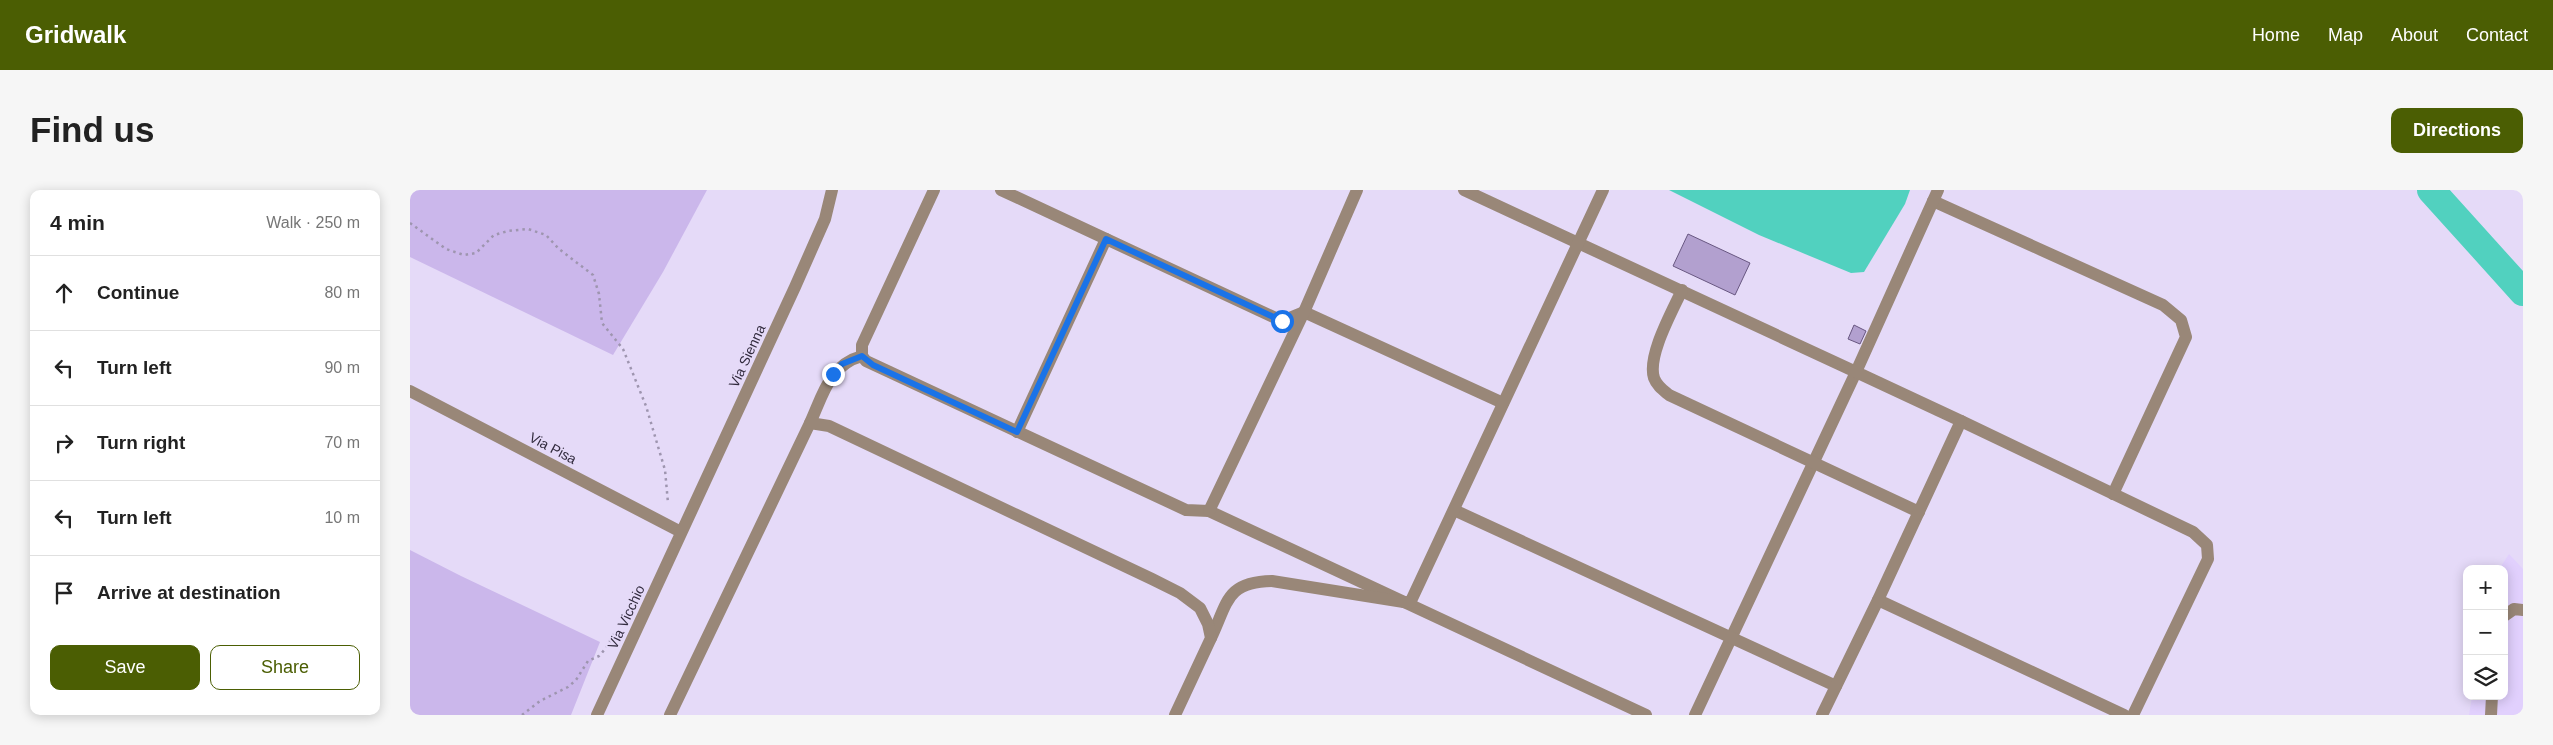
<!DOCTYPE html>
<html lang="en">
<head>
<meta charset="utf-8">
<style>
	body { margin:0; font-family:Helvetica,sans-serif; background:#f6f6f6; color:#222 }
	.controls { position:absolute; right:15px; bottom:15px; display:grid; overflow:hidden; border-radius:10px; box-shadow:0 2px 12px #0003 }
	.controls button { width:45px; height:45px; display:grid; place-items:center; padding:0; border:0; border-bottom:1px solid #e0e0e0; background:#fff; color:#222; font:25px sans-serif }
	.stop { position:absolute; width:15px; height:15px; margin:-11px; border:4px solid #1a73e8; border-radius:50%; background:#fff }
	.stop.end { background:#1a73e8; border-color:#fff; box-shadow:0 1px 5px #0008 }
	.list { margin:0; padding:0; list-style:none }
	h2 { display:flex; justify-content:space-between; align-items:center; height:65px; margin:0; padding:0 20px; font-size:21px }
	h2 small { font-size:16px; font-weight:400; color:#767676 }
	.list li { display:grid; grid-template-columns:32px 1fr auto; gap:15px; align-items:center; box-sizing:border-box; height:75px; padding:0 20px; border-top:1px solid #e0e0e0 }
	.list b { display:block; font-size:19px; white-space:nowrap }
	.list em { font-size:16px; font-style:normal; color:#767676 }
	.actions { display:flex; gap:10px; padding:15px 20px }
	.actions a { flex:1; padding:11px 0; border:1px solid #4b5e03; border-radius:10px; text-align:center; font-size:18px; color:#4b5e03 }
	.actions .main { background:#4b5e03; color:#fff }
	.icon { flex:none; width:28px; height:28px; fill:none; stroke:currentColor; stroke-width:2; stroke-linecap:round; stroke-linejoin:round }
	.map { position:relative; flex:none; width:2113px; height:525px; overflow:hidden; border-radius:10px }
	header { display:flex; align-items:center; gap:30px; box-sizing:border-box; height:70px; padding:0 25px; background:#4b5e03; color:#fff }
	header strong { font-size:24px }
	nav { display:flex; gap:28px; margin-inline-start:auto; font-size:18px }
	.intro { display:flex; align-items:center; justify-content:space-between; box-sizing:border-box; height:120px; padding:0 30px }
	h1 { margin:0; font-size:35px }
	.button { padding:12px 22px; border-radius:10px; background:#4b5e03; color:#fff; font-size:18px; font-weight:700 }
	main { display:flex; gap:30px; padding:0 30px }
	aside { flex:1; background:#fff; border-radius:10px; box-shadow:0 2px 12px #0003 }
	.map>svg:first-child { display:block }
	.built { fill:#e1d0fd }
	.green { fill:#cbb7eb }
	.water { fill:#51d1bf }
	.lines { fill:none; stroke-linecap:round; stroke-linejoin:round }
	.river { stroke:#51d1bf; stroke-width:28 }
	.building { fill:#b2a0cf; stroke:#685781 }
	.path { stroke:#9e95af; stroke-width:2.5; stroke-dasharray:2.5 4; stroke-linecap:butt }
	.minor { stroke:#998778; stroke-width:12 }
	.route { stroke:#1a73e8; stroke-width:6 }
	.labels { text-anchor:middle; dominant-baseline:central; stroke-width:4; stroke-linejoin:round; paint-order:stroke }
	.street-label { font-size:14px; fill:#322b3e; stroke:#e5daf8 }
</style>
</head>
<body>
<header>
<strong>Gridwalk</strong>
<nav><a>Home</a><a>Map</a><a>About</a><a>Contact</a></nav>
</header>
<div class="intro"><h1>Find us</h1><a class="button">Directions</a></div>
<main>
<aside>
<h2>4 min<small>Walk · 250 m</small></h2>
<ul class="list">
<li><svg class="icon" aria-label="ahead" viewBox="0 0 24 24"><path d="M12 20V5M6 11l6-6 6 6"/></svg><div><b>Continue</b></div><em>80 m</em></li>
<li><svg class="icon" aria-label="left" viewBox="0 0 24 24"><path d="M17 20v-9H6M10 6l-5 5 5 5"/></svg><div><b>Turn left</b></div><em>90 m</em></li>
<li><svg class="icon" aria-label="right" viewBox="0 0 24 24"><path d="M7 20v-9h11M14 6l5 5-5 5"/></svg><div><b>Turn right</b></div><em>70 m</em></li>
<li><svg class="icon" aria-label="left" viewBox="0 0 24 24"><path d="M17 20v-9H6M10 6l-5 5 5 5"/></svg><div><b>Turn left</b></div><em>10 m</em></li>
<li><svg class="icon" aria-label="arrive" viewBox="0 0 24 24"><path d="M6 21V4h12l-3 4 3 4H6"/></svg><div><b>Arrive at destination</b></div></li>
</ul>
<div class="actions"><a class="main">Save</a><a>Share</a></div>
</aside>
<div class="map">
<svg width="2113" height="525" viewBox="0 0 2113 525">
	<rect width="100%" height="100%" fill="#e5daf8"/>
	<polygon class="built" points="2099,364 2113,379 2113,525 2059,525 2062,506 2094,506 2094,379 2089,379"/>
	<g class="green">
		<polygon points="0,0 297,0 253,82 203,165 0,67"/>
		<polygon points="0,360 51,386 190,452 161,525 0,525"/>
	</g>
	<polygon class="water" points="1259,0 1500,0 1495,14 1454,82 1441,83 1349,45"/>
	<g class="lines">
		<polyline class="river" points="2021,0 2113,102"/>
	</g>
	<g class="building">
		<polygon points="1278,44 1340,73 1325,105 1263,76"/>
		<polygon points="1444,135 1456,141 1450,154 1438,149"/>
	</g>
	<g class="lines">
		<g class="path">
			<polyline points="0,33 36,59 54,65 66,63 84,45 98,41 118,39 136,45 149,59 183,85 189,104 192,133 213,159 236,216 255,280 258,313"/>
			<polyline points="112,525 130,511 158,497 166,490 178,471 189,466 196,458 204,444"/>
		</g>
		<g class="minor">
			<polyline points="524,0 452,155 452,166 456,171 776,320 799,321 1236,525"/>
			<polyline points="591,0 872,131 894,122 1093,213"/>
			<polyline points="1054,0 1446,182 1285,525"/>
			<polyline points="1523,11 1753,115 1771,130 1776,147 1703,304"/>
			<path d="M1272 100C1262 122 1237 166 1244 188 1247 196 1253 200 1259 205L1509 322"/>
			<polyline points="0,201 271,342"/>
			<polyline points="1551,231 1783,342 1797,355 1798,369 1723,525"/>
			<path d="M400 233C413 205 419 175 452 166"/>
			<polyline points="607,242 696,49"/>
			<polyline points="1044,320 1426,496"/>
			<polyline points="799,321 894,122 947,0"/>
			<polyline points="1468,410 1714,525"/>
			<polyline points="2094,426 2104,419 2113,420"/>
			<path d="M801 448C818 412 816 392 862 391L1000 413 1193 0"/>
			<polyline points="187,525 385,97 415,29 422,0"/>
			<polyline points="260,525 400,233 419,236 742,389 770,403 790,418 798,434 801,448 765,525"/>
			<polyline points="1412,525 1468,410 1551,231 1446,182 1528,0"/>
			<polyline points="2081,525 2082,506"/>
		</g>
	</g>
	<g class="lines">
		<polyline class="route" points="423,184 432,174 452,166 463,175 607,242 696,49 872,131"/>
	</g>
	<g class="labels">
		<g class="street-label">
			<text transform="translate(337 166) rotate(-65)">Via Sienna</text>
			<text transform="translate(143 258) rotate(28)">Via Pisa</text>
			<text transform="translate(216 427) rotate(-65)">Via Vicchio</text>
		</g>
	</g>
</svg>
<div class="controls">
<button>+</button>
<button>−</button>
<button><svg class="icon" aria-label="layers" viewBox="0 0 24 24"><path d="M12 4l9 5-9 5-9-5zM3 14l9 5 9-5"/></svg></button>
</div>
<div class="stop" style="left:872px;top:131px"></div>
<div class="stop end" style="left:423px;top:184px"></div>
</div>
</main>
</body>
</html>
